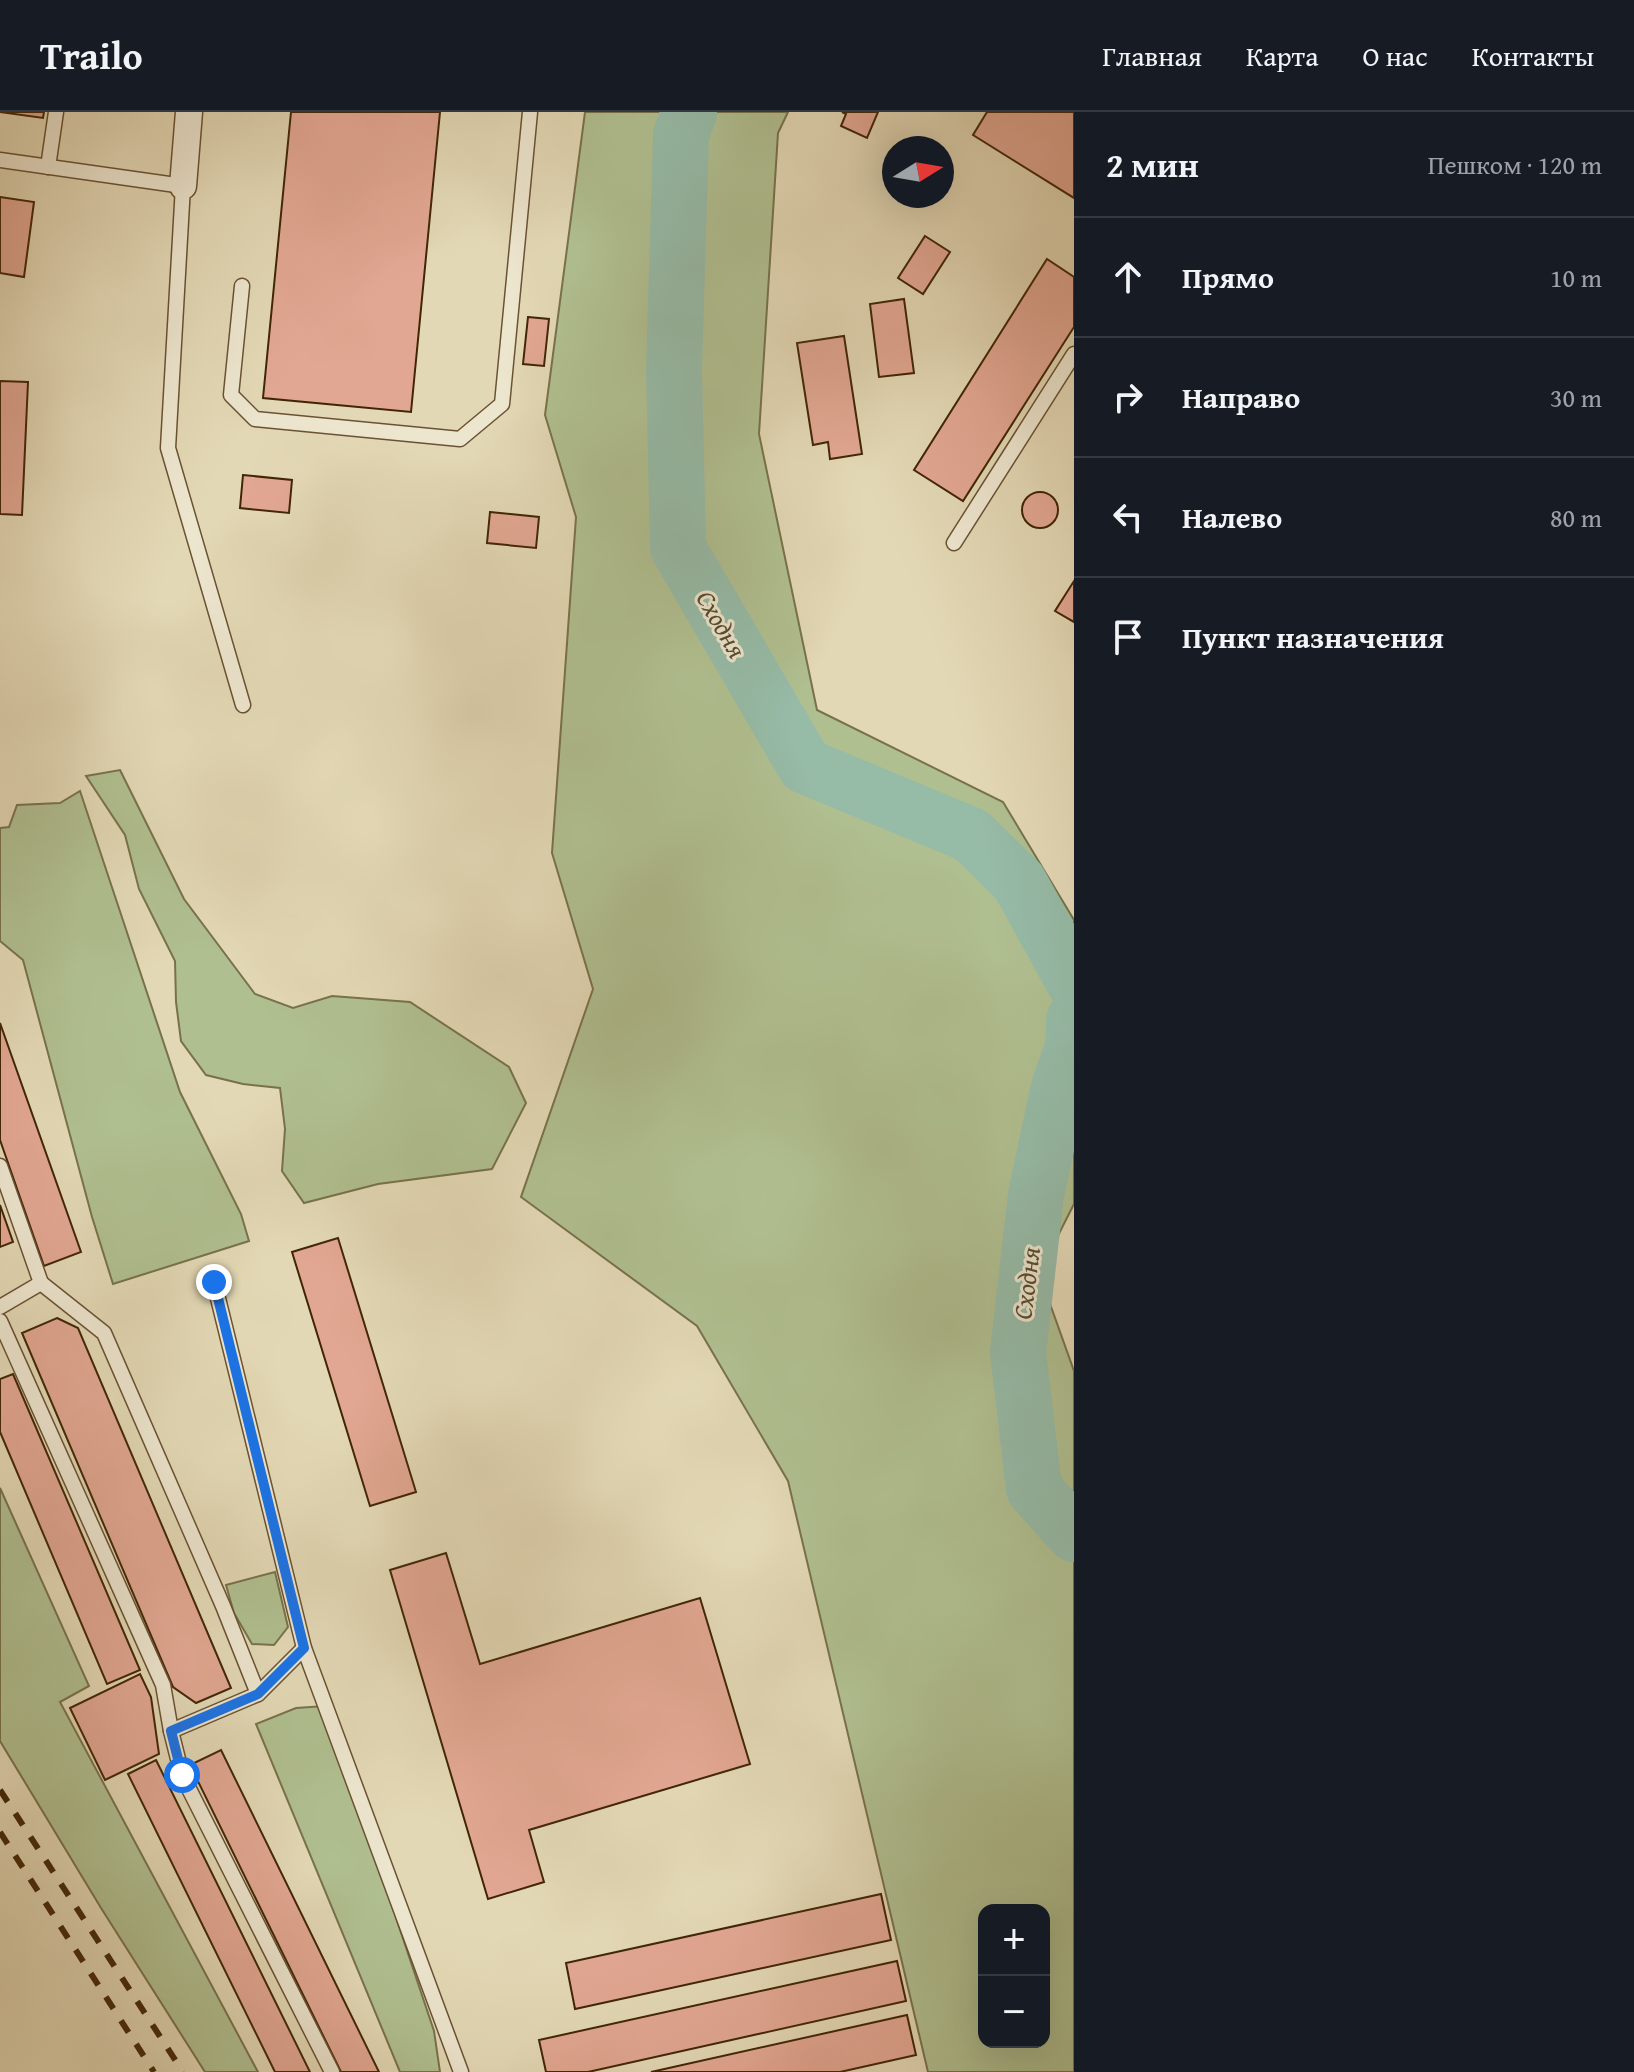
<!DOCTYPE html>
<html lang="ru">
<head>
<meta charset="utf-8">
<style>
	body { margin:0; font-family:"Gentium Book Plus",serif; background:#242831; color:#f1f3f6 }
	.controls { position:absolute; right:24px; bottom:24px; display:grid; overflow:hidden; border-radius:16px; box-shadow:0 8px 32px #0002 }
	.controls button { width:72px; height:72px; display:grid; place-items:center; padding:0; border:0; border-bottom:2px solid #363941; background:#171b24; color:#f1f3f6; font:40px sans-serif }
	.compass { position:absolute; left:882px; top:24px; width:72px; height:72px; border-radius:50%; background:#171b24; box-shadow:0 8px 32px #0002; rotate:79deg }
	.stop { position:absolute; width:24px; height:24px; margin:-18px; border:6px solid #1a73e8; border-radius:50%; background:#fff }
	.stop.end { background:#1a73e8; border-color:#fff; box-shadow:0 2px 8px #0008 }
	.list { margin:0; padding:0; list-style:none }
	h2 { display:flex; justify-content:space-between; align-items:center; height:104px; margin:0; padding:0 32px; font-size:34px }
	h2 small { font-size:26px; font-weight:400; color:#9ea1a6 }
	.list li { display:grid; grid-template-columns:52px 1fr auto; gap:24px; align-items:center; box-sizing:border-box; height:120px; padding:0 32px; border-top:2px solid #363941 }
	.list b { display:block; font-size:30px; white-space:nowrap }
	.list em { font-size:26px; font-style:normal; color:#9ea1a6 }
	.icon { flex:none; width:44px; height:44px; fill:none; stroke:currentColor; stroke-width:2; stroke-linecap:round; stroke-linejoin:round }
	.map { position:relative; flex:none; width:1074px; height:1960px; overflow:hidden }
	header { display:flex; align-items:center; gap:48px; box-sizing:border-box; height:112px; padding:0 40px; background:#171b24; border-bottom:2px solid #363941 }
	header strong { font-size:38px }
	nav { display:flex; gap:44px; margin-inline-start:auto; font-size:28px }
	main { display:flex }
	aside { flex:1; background:#171b24 }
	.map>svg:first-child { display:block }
	.green { fill:#b0bf90; stroke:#78724b; stroke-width:2; fill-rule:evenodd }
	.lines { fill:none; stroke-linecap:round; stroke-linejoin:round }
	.river { stroke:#96bba7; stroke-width:56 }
	.building { fill:#e2a792; stroke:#412606; stroke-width:2 }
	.lane-casing { stroke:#6a5232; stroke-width:17 }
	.street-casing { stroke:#6a5232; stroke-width:29 }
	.lane { stroke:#ede6cf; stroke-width:14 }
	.street { stroke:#ede6cf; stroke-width:26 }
	.rail { stroke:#412606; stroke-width:6; stroke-dasharray:14 14; stroke-linecap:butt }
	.route { stroke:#1a73e8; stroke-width:10 }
	.labels { text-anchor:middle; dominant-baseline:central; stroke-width:6; stroke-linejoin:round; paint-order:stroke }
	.water-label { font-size:26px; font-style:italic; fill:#564b2e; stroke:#ede6cf }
</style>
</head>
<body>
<header>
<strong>Trailo</strong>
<nav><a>Главная</a><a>Карта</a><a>О нас</a><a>Контакты</a></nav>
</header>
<main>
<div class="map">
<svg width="1074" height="1960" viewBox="0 0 1074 1960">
	<rect width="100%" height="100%" fill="#e3d8b5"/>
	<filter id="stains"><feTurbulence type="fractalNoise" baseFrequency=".0025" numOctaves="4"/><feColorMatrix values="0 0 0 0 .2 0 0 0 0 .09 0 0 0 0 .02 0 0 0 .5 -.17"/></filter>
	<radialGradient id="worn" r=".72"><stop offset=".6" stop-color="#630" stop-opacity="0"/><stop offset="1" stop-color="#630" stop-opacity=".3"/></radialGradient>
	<g class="green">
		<path d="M585 0H788L778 21 759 322 817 598 1003 690 1074 808V1092L1039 1161 1074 1259V1960H928L788 1369 697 1214 521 1085 593 877 552 741 576 405 545 303ZM984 1798H1044V1930H984Z"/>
		<polygon points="120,658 184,787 255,882 293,896 332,884 410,890 509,955 526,991 492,1057 378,1072 304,1091 282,1059 285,1017 280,976 243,972 206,963 181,929 176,890 175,849 139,777 125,723 86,664"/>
		<polygon points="80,679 180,980 241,1102 249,1129 113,1172 92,1105 23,848 0,829 0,716 9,715 17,693 60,691"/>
		<polygon points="0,1376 89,1574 60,1590 258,1960 205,1960 101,1796 0,1629"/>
		<polygon points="275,1460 288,1515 274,1533 252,1532 234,1501 226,1473"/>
		<polygon points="325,1594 434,1919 440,1960 400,1960 256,1612 296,1596"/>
	</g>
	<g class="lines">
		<g class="river">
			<polyline points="689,0 681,23 674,258 678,436 805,654 971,723 1019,770 1074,870"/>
			<polyline points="1074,908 1073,935 1059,975 1036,1083 1018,1240 1034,1377 1074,1422"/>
		</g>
	</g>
	<g class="building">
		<polygon points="0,0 44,0 43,6"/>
		<polygon points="291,0 440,0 411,300 263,286"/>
		<polygon points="842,0 878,0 867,26 841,14 846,2"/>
		<polygon points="987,0 1074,0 1074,86 973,23"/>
		<polygon points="0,85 34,90 24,165 0,161"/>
		<polygon points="925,124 950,140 923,182 898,166"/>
		<polygon points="1047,147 1074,165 1074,215 963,389 914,358"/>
		<polygon points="904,187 914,261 879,265 870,192"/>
		<polygon points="528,205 549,207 544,254 523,252"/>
		<polygon points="844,224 862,342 830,347 828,330 813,333 797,231"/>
		<polygon points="0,269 28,270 22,403 0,402"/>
		<polygon points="243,363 292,368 289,401 240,396"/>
		<circle cx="1040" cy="398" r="18"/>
		<polygon points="490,400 539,405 536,436 487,431"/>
		<polygon points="1074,469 1074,510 1055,499"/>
		<polygon points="0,911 81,1140 44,1154 0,1028"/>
		<polygon points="0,1093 13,1130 0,1135"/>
		<polygon points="338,1126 416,1380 370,1394 292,1140"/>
		<polygon points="57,1206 78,1216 231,1576 196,1591 173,1575 22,1221"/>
		<polygon points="13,1262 140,1558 107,1572 0,1320 0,1267"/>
		<polygon points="446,1441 480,1552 700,1486 750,1652 529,1718 544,1770 488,1787 390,1458"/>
		<polygon points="140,1562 151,1585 159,1642 105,1668 70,1596"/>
		<polygon points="221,1638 379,1960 341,1960 190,1653"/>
		<polygon points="156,1648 310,1960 275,1960 128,1662"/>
		<polygon points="881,1782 891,1828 575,1897 566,1851"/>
		<polygon points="897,1849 906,1889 588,1960 546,1960 539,1928"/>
		<polygon points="907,1903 916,1943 840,1960 651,1960"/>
	</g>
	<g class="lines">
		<defs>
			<g id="lane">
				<polyline points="0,48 183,74 168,336 243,593"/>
				<polyline points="48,55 56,0"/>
				<polyline points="242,174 231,283 255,307 460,327 502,292 530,0"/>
				<polyline points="954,431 1074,242"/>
				<polyline points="0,1054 41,1171 0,1195"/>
				<polyline points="214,1170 304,1536 461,1960"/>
				<polyline points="41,1171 104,1221 223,1494 258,1582"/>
				<polyline points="0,1209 163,1573 171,1619"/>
				<polyline points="304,1536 258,1582 171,1619 182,1663 332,1960"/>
			</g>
			<polyline id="street" points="183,74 189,0"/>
		</defs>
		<use href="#lane" class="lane-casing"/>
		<use href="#street" class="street-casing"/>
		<use href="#lane" class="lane"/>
		<use href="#street" class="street"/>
		<g class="rail">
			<polyline points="0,1678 183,1960"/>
			<polyline points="0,1720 154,1960"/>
		</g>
	</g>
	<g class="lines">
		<polyline class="route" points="182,1663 171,1619 258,1582 304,1536 214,1170"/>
	</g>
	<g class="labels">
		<g class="water-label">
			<text transform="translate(722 512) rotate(60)">Сходня</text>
			<text transform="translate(1026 1171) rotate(-83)">Сходня</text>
		</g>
	</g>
	<rect width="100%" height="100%" filter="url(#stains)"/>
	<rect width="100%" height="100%" fill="url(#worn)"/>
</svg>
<div class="controls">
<button>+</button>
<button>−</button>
</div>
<svg class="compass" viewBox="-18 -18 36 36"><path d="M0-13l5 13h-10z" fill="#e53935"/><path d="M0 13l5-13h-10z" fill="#9ea1a6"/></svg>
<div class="stop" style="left:182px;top:1663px"></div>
<div class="stop end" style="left:214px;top:1170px"></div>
</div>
<aside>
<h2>2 мин<small>Пешком · 120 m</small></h2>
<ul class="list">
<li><svg class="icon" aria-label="ahead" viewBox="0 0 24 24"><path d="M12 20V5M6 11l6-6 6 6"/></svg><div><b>Прямо</b></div><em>10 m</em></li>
<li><svg class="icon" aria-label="right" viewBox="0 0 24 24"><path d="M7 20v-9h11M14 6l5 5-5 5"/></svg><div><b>Направо</b></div><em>30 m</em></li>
<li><svg class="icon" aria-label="left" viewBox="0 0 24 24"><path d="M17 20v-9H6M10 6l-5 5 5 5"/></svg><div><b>Налево</b></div><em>80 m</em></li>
<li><svg class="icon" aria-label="arrive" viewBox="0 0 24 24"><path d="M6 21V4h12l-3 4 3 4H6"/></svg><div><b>Пункт назначения</b></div></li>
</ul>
</aside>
</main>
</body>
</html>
